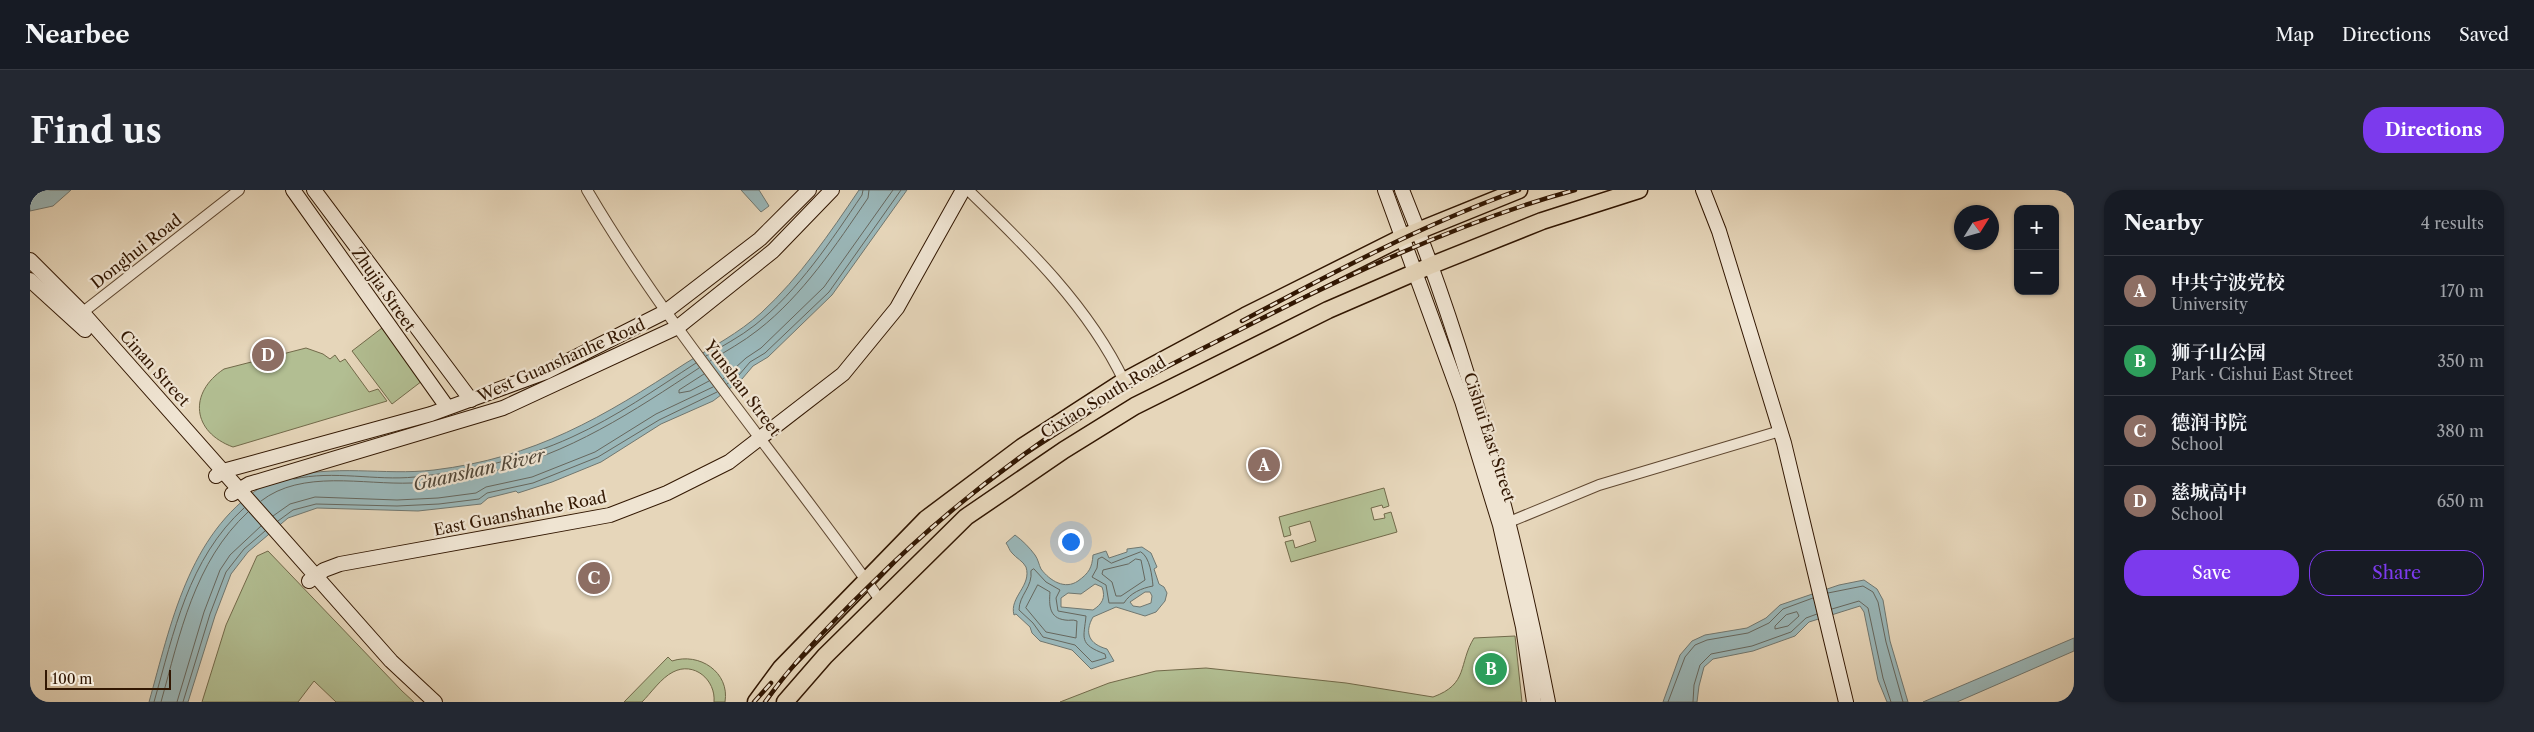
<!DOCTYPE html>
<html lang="en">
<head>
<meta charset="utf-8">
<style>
	body { margin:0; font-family:"Libre Caslon Text","Noto Serif SC",serif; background:#242831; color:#f1f3f6 }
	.controls { position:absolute; right:15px; top:15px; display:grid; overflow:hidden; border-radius:10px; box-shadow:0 1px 4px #0004 }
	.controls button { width:45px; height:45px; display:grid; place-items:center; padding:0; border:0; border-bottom:1px solid #363941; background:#171b24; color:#f1f3f6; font:25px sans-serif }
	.compass { position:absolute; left:1924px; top:15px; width:45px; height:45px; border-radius:50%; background:#171b24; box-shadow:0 1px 4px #0004; rotate:53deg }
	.scale { position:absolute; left:15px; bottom:12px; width:126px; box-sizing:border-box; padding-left:5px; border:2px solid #321702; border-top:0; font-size:14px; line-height:18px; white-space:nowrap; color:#321702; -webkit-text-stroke:4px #efe4d2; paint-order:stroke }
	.you { position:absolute; left:1040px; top:351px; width:18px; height:18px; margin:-12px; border:4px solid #fff; border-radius:50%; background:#1a73e8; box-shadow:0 0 0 8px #1a73e833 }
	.badge { display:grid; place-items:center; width:32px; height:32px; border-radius:50%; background:#7c3aed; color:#fff; font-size:16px; font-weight:700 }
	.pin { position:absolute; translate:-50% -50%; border:2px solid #fff; box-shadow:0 1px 5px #0006 }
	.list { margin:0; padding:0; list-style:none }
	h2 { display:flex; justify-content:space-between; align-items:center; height:65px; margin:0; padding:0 20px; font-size:21px }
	h2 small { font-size:16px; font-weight:400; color:#9ea1a6 }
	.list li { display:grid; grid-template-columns:32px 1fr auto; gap:15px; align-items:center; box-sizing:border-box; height:70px; padding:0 20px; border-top:1px solid #363941 }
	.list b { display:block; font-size:19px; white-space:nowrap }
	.list p { margin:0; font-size:16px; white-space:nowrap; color:#9ea1a6 }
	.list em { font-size:16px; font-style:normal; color:#9ea1a6 }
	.actions { display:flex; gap:10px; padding:15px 20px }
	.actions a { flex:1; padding:11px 0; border:1px solid #7c3aed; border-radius:20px; text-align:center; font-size:18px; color:#7c3aed }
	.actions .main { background:#7c3aed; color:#fff }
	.map { position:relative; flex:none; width:2044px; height:512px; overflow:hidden; border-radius:20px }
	header { display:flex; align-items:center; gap:30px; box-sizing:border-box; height:70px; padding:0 25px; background:#171b24; border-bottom:1px solid #363941 }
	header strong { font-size:24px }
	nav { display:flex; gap:28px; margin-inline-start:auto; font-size:18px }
	.intro { display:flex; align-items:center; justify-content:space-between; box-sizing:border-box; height:120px; padding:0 30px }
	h1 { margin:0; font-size:35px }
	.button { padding:12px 22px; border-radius:20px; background:#7c3aed; color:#fff; font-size:18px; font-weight:700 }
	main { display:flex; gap:30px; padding:0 30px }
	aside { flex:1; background:#171b24; border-radius:20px; box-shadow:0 1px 4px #0004 }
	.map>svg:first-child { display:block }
	.green { fill:#b2be92; stroke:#726a4a }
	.water { fill:#9ab7b9; stroke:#707770; fill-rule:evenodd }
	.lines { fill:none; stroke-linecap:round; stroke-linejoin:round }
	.shore { stroke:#66675e; stroke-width:1 }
	.street-casing { stroke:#5f4730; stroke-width:12 }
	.secondary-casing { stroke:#321702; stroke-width:16 }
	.primary-casing { stroke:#321702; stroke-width:19 }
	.street { stroke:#efe4d2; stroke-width:10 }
	.secondary { stroke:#efe4d2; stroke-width:14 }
	.primary { stroke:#e6d6ba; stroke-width:16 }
	.rail-casing { stroke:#321702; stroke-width:4.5 }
	.rail { stroke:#efe4d2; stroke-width:2.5; stroke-dasharray:8; stroke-linecap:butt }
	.labels { text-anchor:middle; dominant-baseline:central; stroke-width:4.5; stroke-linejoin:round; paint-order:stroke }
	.street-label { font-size:16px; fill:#321702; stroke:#efe4d2 }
	.water-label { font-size:18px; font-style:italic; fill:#514739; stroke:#efe4d2 }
</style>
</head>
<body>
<header>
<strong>Nearbee</strong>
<nav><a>Map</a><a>Directions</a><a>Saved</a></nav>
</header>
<div class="intro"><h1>Find us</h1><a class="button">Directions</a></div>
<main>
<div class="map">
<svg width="2044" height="512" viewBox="0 0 2044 512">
	<rect width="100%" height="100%" fill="#e6d6ba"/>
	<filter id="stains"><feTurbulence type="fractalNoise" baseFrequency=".004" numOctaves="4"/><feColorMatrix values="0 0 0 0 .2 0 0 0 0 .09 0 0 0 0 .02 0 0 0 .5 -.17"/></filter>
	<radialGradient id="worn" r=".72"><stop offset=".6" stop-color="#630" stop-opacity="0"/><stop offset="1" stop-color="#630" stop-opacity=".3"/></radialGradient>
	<g class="green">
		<polygon points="352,138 392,191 362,214 322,161"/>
		<path d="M276 158 293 164 300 169 305 165 310 172 315 169 339 202 348 199 357 211 203 257C162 242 158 203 194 179Z"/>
		<polygon points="1354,298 1359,316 1353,318 1352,315 1341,318 1344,330 1355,328 1354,324 1361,322 1367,342 1261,372 1255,352 1263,350 1265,358 1286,351 1280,331 1259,337 1261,345 1254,347 1249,327"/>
		<polygon points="238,361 372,501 384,512 306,512 284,491 268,512 172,512 196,435 227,366"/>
		<path d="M1485 446 1492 512H1030L1079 493 1126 481 1176 478 1316 493 1403 507C1439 494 1428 474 1444 448Z"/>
		<path d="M638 467 642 471C669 462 700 482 695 512H684C686 490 664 471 643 482 631 488 621 503 612 512H594Z"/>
	</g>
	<g class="water">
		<polygon points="17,0 41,0 23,16 0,21 0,4"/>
		<polygon points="711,0 729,0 739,16 731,22"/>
		<path d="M829 0H877L802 105 738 167 723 176 712 189 683 211 631 234 571 272 522 292 488 303 486 301 458 308 451 314 388 321 287 318 258 328 218 362 201 384 185 426 158 512H119C141 434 158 345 231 297 237 293 246 291 253 289 304 273 353 286 404 280 505 268 573 227 656 173 682 157 709 143 731 123 770 87 800 43 829 0Z"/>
		<path d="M985 345C993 351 999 357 1005 365 1008 369 1009 375 1011 379 1020 391 1035 400 1048 391 1059 383 1062 378 1063 365L1076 361 1079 368 1097 362V359L1112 357 1121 363 1127 377 1124 379 1129 394 1134 397 1137 403 1135 411 1126 422 1115 426 1086 417 1063 427C1054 443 1059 454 1077 459L1084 471 1061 479 1042 460 1010 451 1002 443 1000 437 986 424 984 425C979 407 1002 396 996 377 993 371 986 368 982 363 979 360 979 357 976 353ZM1065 394 1072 397C1076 408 1072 414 1063 420L1031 417V408L1038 403 1051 404ZM1115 402H1120L1122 406 1121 413 1110 417 1103 416 1100 412Z"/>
		<polygon points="1834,390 1847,399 1853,410 1860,451 1878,512 1857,512 1848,490 1834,422 1830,416 1779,432 1765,446 1723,461 1683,469 1674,477 1669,496 1667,512 1633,512 1650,465 1662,451 1675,445 1717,438 1736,428 1750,415 1809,395"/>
		<polygon points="2044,448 2044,461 1927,512 1893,512"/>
	</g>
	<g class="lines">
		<g class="shore">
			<path d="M676 166C692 156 710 147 725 135 769 100 801 51 832 5L833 0"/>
			<path d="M680 171C696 161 713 152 728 140 773 105 806 55 838 8L839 0"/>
			<polyline points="674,184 649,200 649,203 660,201 679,191"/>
			<polyline points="693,189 716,168 731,158 794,97 863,0"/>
			<polyline points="697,194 709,185 720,172 735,163 799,102 871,0"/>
			<path d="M264 289C304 280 345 291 385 287 439 281 492 270 542 247 586 227 626 199 666 173"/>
			<path d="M231 311C272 279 333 295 382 293 408 292 435 288 460 282 538 265 604 221 669 178"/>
			<polyline points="243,326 260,314 285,307 367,310 408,308 446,303 456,297 502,287 565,262 626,224 683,197"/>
			<polyline points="248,331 263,320 286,314 367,316 409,314 449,309 457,303 503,293 568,267 629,230 687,202"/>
			<path d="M1111 362C1120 367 1122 386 1123 396 1112 398 1100 403 1094 413H1079L1076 395 1062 387 1067 378 1068 369 1072 367 1081 373Z"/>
			<polygon points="1106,369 1111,370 1115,390 1091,406 1086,406 1082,392 1072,384 1073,380 1098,374"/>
			<path d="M1004 379 1016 392 1030 400 1026 408 1028 421 1056 426C1054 448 1048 454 1075 464L1076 468 1062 472 1045 455 1013 447 1003 433 989 420C989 405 1003 397 1001 381Z"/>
			<path d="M1008 395 1020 402C1019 415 1019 428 1035 430 1040 431 1042 429 1047 431L1046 448 1016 442 996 418Z"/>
			<polyline points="1798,403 1833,396 1843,402 1848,412 1856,452 1873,512"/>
			<polyline points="1802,419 1829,411 1838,418 1853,488 1861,512"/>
			<polygon points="1767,422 1769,426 1758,436 1745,439 1745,436 1756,425"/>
			<path d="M124 512C144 442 158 369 214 318"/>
			<path d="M131 512C150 444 164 372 218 322"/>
			<polyline points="147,512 174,422 190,380 200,365 231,336"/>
			<polyline points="153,512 180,424 196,382 214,359 235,341"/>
			<polyline points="1638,512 1655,467 1665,455 1677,450 1718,443 1739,433 1753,419 1783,408"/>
			<polyline points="1663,512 1664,495 1670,475 1681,464 1722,456 1761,442 1776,428 1787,424"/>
		</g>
		<defs>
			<g id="street">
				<path d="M557 0C642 145 754 273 850 410"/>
				<path d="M938 0C996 56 1059 117 1094 191"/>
				<polyline points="48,126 209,0"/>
				<polyline points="1472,335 1569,295 1750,241"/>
			</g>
			<g id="secondary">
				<polyline points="263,0 417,217"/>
				<polyline points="284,0 441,210"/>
				<polyline points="1355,0 1432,211 1470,335 1493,437 1504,512"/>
				<path d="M1372 0C1439 165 1484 338 1518 512"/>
				<polyline points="1673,0 1689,41 1754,253 1816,512"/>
				<polyline points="0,70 52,122 361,471 405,512"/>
				<polyline points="0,90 55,140"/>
				<polyline points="186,286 193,281 401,224 516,182 635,122 730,49 779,0"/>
				<polyline points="202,304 219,294 473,218 648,137 743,61 802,0"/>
				<polyline points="279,391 294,380 310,374 580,325 637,303 699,272 813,184 867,118 933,0"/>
			</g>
			<g id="primary">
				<polyline points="726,512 751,478 896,329 992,257 1094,191 1215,126 1373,47 1489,0"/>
				<polyline points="755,512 795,466 936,327 1034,260 1105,216 1298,120 1402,75 1512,31 1609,0"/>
			</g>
		</defs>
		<use href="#street" class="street-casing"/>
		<use href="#secondary" class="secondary-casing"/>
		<use href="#primary" class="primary-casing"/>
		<use href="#street" class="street"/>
		<use href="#secondary" class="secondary"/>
		<use href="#primary" class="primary"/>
		<defs>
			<g id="rail">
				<path d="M1212 131C1302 83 1394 34 1489 0"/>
				<polyline points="724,512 741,493"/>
				<path d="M735 512C765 470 802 432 839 396 915 321 998 255 1090 202 1134 177 1180 155 1225 132 1323 82 1438 29 1545 0"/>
			</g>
		</defs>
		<use href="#rail" class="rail-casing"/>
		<use href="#rail" class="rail"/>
	</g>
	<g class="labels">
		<g class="street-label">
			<text transform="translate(106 61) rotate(-38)">Donghui Road</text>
			<text transform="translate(354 99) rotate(55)">Zhujia Street</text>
			<text transform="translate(531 170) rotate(-24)">West Guanshanhe Road</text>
			<text transform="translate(125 178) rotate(48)">Cinan Street</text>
			<text transform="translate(713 198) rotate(53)">Yunshan Street</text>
			<text transform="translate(1073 207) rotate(-31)">Cixiao South Road</text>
			<text transform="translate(1460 247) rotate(72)">Cishui East Street</text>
			<text transform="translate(490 323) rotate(-11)">East Guanshanhe Road</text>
		</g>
		<g class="water-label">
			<text transform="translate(449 280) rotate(-13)">Guanshan River</text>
		</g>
	</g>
	<rect width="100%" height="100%" filter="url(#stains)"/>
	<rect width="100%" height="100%" fill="url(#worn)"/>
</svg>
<div class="controls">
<button>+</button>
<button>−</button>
</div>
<svg class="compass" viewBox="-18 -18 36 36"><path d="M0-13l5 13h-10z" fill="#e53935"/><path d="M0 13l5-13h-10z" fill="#9ea1a6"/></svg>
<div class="scale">100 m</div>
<div class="you"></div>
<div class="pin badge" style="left:1234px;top:275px;background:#8d6e63">A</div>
<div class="pin badge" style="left:1461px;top:479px;background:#2e9e5b">B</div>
<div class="pin badge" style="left:564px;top:388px;background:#8d6e63">C</div>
<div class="pin badge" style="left:238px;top:165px;background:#8d6e63">D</div>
</div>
<aside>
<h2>Nearby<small>4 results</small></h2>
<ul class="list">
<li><span class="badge" style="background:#8d6e63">A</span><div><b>中共宁波党校</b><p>University</p></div><em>170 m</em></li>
<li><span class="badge" style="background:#2e9e5b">B</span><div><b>狮子山公园</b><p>Park · Cishui East Street</p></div><em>350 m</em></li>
<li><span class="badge" style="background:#8d6e63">C</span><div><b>德润书院</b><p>School</p></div><em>380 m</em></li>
<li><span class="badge" style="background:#8d6e63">D</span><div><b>慈城高中</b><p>School</p></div><em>650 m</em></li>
</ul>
<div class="actions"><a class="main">Save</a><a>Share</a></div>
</aside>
</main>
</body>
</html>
